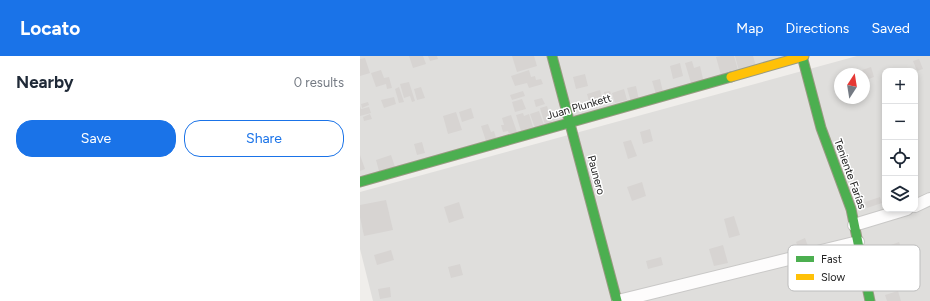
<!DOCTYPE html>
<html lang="en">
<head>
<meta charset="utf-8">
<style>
	body { margin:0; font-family:Figtree,sans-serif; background:#f2f2f3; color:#1f2937 }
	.controls { position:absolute; right:12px; top:12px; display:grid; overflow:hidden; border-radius:8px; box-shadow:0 2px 6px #0003 }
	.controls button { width:36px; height:36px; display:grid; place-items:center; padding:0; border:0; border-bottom:1px solid #e0e1e3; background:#fff; color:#1f2937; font:20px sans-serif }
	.compass { position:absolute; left:474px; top:12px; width:36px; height:36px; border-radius:50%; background:#fff; box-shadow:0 2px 6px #0003; rotate:12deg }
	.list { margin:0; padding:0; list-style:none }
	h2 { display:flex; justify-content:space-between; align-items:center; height:52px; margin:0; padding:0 16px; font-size:17px }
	h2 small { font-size:13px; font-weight:400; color:#747a83 }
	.actions { display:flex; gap:8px; padding:12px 16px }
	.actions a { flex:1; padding:9px 0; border:1px solid #1a73e8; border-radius:16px; text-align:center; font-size:14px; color:#1a73e8 }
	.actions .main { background:#1a73e8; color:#fff }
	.icon { flex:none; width:22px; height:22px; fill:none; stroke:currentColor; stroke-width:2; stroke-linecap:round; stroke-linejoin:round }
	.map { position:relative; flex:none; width:570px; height:245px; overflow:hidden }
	header { display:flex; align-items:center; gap:24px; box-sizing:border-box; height:56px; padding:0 20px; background:#1a73e8; color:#fff }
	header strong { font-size:19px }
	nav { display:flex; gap:22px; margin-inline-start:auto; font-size:14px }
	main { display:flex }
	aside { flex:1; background:#fff }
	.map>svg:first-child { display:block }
	.residential { fill:#dfdedc; fill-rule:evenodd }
	.building { fill:#d7d4d2 }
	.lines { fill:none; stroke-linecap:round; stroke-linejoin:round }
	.street-casing { stroke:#c9c8c7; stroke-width:14 }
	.fast-casing { stroke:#999a82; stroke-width:11 }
	.slow-casing { stroke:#999a82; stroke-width:11 }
	.street { stroke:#fdfcfc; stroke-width:12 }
	.fast { stroke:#4caf50; stroke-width:9 }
	.slow { stroke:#ffc107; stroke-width:9 }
	.labels { text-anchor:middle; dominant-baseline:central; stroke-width:3; stroke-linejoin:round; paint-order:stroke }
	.street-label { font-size:11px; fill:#222; stroke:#fff }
	.key { fill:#fff; stroke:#bdbdbd; stroke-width:1 }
	.key-label { font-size:11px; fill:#222 }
</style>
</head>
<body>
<header>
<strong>Locato</strong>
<nav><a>Map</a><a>Directions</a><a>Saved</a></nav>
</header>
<main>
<aside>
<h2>Nearby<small>0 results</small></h2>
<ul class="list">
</ul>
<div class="actions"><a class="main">Save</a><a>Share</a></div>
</aside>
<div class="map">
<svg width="570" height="245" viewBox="0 0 570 245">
	<rect width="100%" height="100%" fill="#f0eeeb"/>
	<g class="residential">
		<polygon points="0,0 443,0 0,126"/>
		<path d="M497 0H570V245H13L0 193V136ZM525 15H555V153H525ZM480 18H504V42H480Z"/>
	</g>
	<g class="building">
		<polygon points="49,0 63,0 66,8 53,12"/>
		<polygon points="68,0 77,0 78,3 70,5"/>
		<polygon points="152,0 174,0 177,10 157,16"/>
		<polygon points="361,0 374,0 378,14 361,19 356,1"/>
		<polygon points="375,0 393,0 396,10 379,15"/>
		<polygon points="5,2 10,17 0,20 0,3"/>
		<polygon points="559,3 563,13 557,15 553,5"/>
		<polygon points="332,5 334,12 340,10 344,27 331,27 325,7"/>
		<polygon points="320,7 323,20 313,23 310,10"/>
		<polygon points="511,11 514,21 506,24 502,14"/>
		<polygon points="21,14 24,22 29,21 32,32 27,33 26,28 16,31 11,17"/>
		<polygon points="169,14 171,21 175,20 176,24 181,23 183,28 169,32 167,27 155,30 151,20"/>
		<polygon points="225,18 228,30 216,33 213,21"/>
		<polygon points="300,23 303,36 296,38 292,25"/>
		<polygon points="49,26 55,45 52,46 50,40 44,42 40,28"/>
		<polygon points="276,30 279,44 271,46 267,32"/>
		<polygon points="39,31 44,46 39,47 35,33"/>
		<polygon points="61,31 65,42 57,44 54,33"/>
		<polygon points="264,33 267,44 255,47 252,37"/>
		<polygon points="240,34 244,49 231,53 227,38"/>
		<polygon points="163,35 165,40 152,44 150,39"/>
		<polygon points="250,35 252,41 245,42 244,36"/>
		<polygon points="34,41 36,48 24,52 21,44"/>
		<polygon points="182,42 185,48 176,51 174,44"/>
		<polygon points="162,43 166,53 155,56 152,46"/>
		<polygon points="8,46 9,49 2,52 1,48"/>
		<polygon points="0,50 1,53 9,51 11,57 0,60"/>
		<polygon points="187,50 192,67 185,69 180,52"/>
		<polygon points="111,52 114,62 102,66 99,56"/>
		<polygon points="179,55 184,69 175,72 170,58"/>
		<polygon points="96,56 102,74 88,78 83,60"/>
		<polygon points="163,57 164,60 169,58 173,71 161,75 156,59"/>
		<polygon points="10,58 12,63 4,65 3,61"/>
		<polygon points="151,59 157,76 149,78 148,75 143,76 141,69 144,69 142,62"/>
		<polygon points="128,68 131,76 134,75 137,85 127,88 121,70"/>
		<polygon points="290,73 293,85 283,88 280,76"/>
		<polygon points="271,84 277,100 268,103 263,86"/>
		<polygon points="62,86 65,97 57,99 54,88"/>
		<polygon points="0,99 5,113 0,115"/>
		<polygon points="31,99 35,111 19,115 16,104"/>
		<polygon points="282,126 286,140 272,145 267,131"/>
		<polygon points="520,141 522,147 507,152 505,146"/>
		<polygon points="26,144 33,174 4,180 0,161 0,149"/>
		<polygon points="99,146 104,162 89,167 84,151"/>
		<polygon points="374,160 380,179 369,182 364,163"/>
		<polygon points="445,182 449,193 440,196 436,186"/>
		<polygon points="539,186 542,194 522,200 520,193"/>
		<polygon points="363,189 368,207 354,210 349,193"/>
		<polygon points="31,194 34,204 17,209 14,199"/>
		<polygon points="301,201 303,209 288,213 286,205"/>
		<polygon points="100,208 103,219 91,222 88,211"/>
		<polygon points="30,231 31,241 20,243 18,233"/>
		<polygon points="538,235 541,245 527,245 525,239"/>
	</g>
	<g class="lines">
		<defs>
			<g id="street">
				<polyline points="555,150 570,143"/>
				<polyline points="494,169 547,153"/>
				<polyline points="258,245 498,186"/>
			</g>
			<g id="fast">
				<polyline points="192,0 257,245"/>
				<polyline points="442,0 461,72 491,153 510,245"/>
				<polyline points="0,126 371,21"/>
			</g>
			<polyline id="slow" points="371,21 444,0"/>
		</defs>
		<use href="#street" class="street-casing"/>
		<use href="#fast" class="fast-casing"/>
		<use href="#slow" class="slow-casing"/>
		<use href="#street" class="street"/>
		<use href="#fast" class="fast"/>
		<use href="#slow" class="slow"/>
	</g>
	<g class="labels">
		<g class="street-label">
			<text transform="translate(219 51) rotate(-16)">Juan Plunkett</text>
			<text transform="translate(490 118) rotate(70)">Teniente Farías</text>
			<text transform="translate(236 119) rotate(75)">Paunero</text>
		</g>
	</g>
	<rect x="428" y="189" width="132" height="46" rx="6" class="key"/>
	<rect x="436" y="200" width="18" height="6" fill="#4caf50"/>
	<rect x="436" y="218" width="18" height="6" fill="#ffc107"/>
	<g class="key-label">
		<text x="461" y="207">Fast</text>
		<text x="461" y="225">Slow</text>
	</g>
</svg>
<div class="controls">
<button>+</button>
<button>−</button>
<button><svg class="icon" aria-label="locate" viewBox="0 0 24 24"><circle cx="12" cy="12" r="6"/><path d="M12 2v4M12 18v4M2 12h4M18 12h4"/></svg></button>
<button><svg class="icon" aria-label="layers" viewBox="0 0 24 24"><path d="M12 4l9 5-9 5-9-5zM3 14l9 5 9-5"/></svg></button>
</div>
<svg class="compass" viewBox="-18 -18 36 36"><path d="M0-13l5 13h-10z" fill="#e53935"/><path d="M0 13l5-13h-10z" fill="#747a83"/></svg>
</div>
</main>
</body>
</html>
